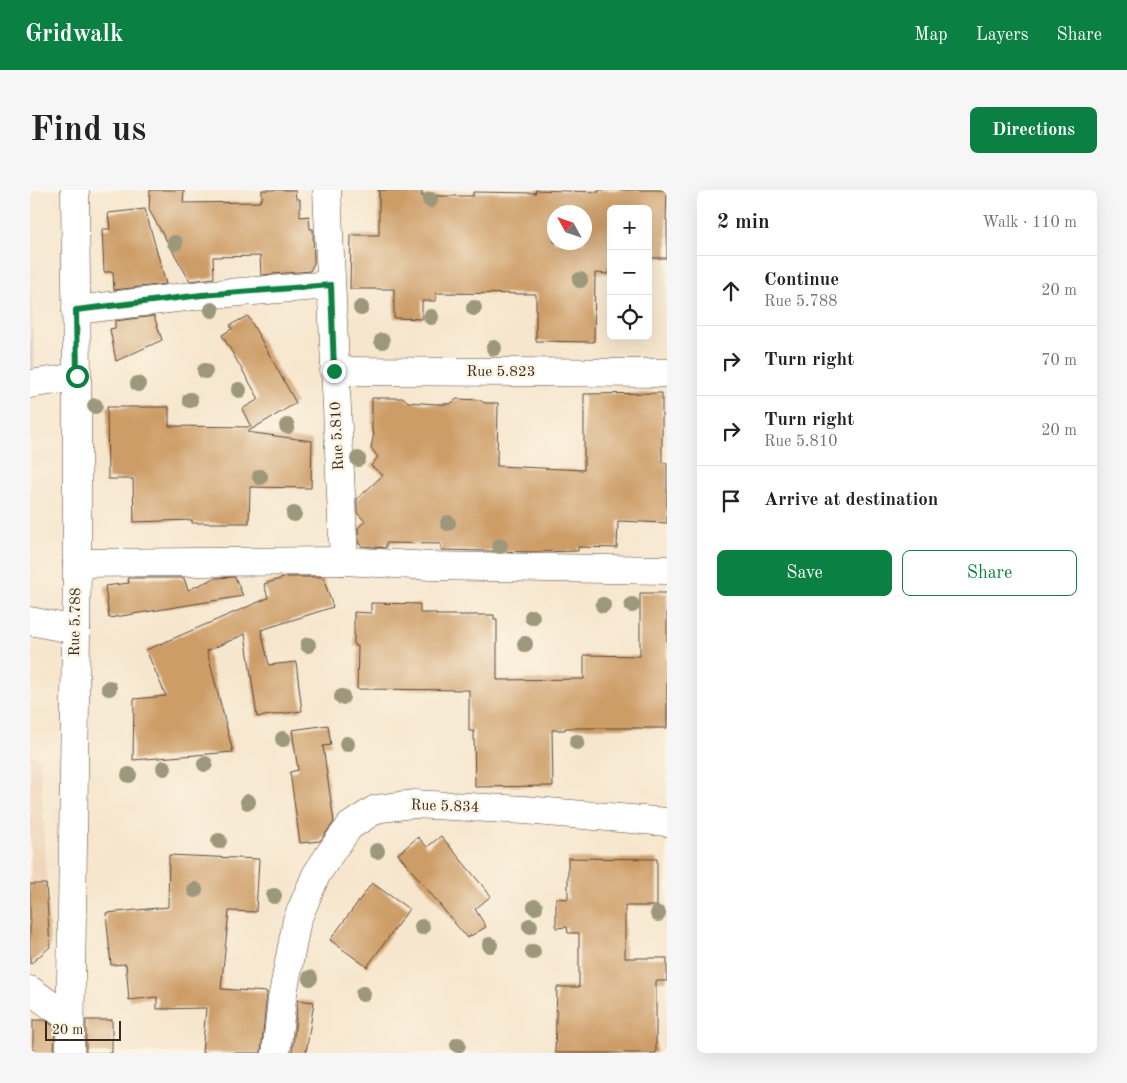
<!DOCTYPE html>
<html lang="en">
<head>
<meta charset="utf-8">
<style>
	body { margin:0; font-family:"Old Standard TT",serif; background:#f6f6f6; color:#222 }
	.controls { position:absolute; right:15px; top:15px; display:grid; overflow:hidden; border-radius:8px; box-shadow:0 5px 20px #0002 }
	.controls button { width:45px; height:45px; display:grid; place-items:center; padding:0; border:0; border-bottom:1px solid #e0e0e0; background:#fff; color:#222; font:25px sans-serif }
	.compass { position:absolute; left:517px; top:15px; width:45px; height:45px; border-radius:50%; background:#fff; box-shadow:0 5px 20px #0002; rotate:310deg }
	.scale { position:absolute; left:15px; bottom:12px; width:76px; box-sizing:border-box; padding-left:5px; border:2px solid #3b2a1e; border-top:0; font-size:14px; line-height:18px; white-space:nowrap; color:#3b2a1e; -webkit-text-stroke:4px #fcf5e5; paint-order:stroke }
	.stop { position:absolute; width:15px; height:15px; margin:-11px; border:4px solid #0b8043; border-radius:50%; background:#fff }
	.stop.end { background:#0b8043; border-color:#fff; box-shadow:0 1px 5px #0008 }
	.list { margin:0; padding:0; list-style:none }
	h2 { display:flex; justify-content:space-between; align-items:center; height:65px; margin:0; padding:0 20px; font-size:21px }
	h2 small { font-size:16px; font-weight:400; color:#767676 }
	.list li { display:grid; grid-template-columns:32px 1fr auto; gap:15px; align-items:center; box-sizing:border-box; height:70px; padding:0 20px; border-top:1px solid #e0e0e0 }
	.list b { display:block; font-size:19px; white-space:nowrap }
	.list p { margin:0; font-size:16px; white-space:nowrap; color:#767676 }
	.list em { font-size:16px; font-style:normal; color:#767676 }
	.actions { display:flex; gap:10px; padding:15px 20px }
	.actions a { flex:1; padding:11px 0; border:1px solid #0b8043; border-radius:8px; text-align:center; font-size:18px; color:#0b8043 }
	.actions .main { background:#0b8043; color:#fff }
	.icon { flex:none; width:28px; height:28px; fill:none; stroke:currentColor; stroke-width:2; stroke-linecap:round; stroke-linejoin:round }
	.map { position:relative; flex:none; width:637px; height:863px; overflow:hidden; border-radius:8px }
	header { display:flex; align-items:center; gap:30px; box-sizing:border-box; height:70px; padding:0 25px; background:#0b8043; color:#fff }
	header strong { font-size:24px }
	nav { display:flex; gap:28px; margin-inline-start:auto; font-size:18px }
	.intro { display:flex; align-items:center; justify-content:space-between; box-sizing:border-box; height:120px; padding:0 30px }
	h1 { margin:0; font-size:35px }
	.button { padding:12px 22px; border-radius:8px; background:#0b8043; color:#fff; font-size:18px; font-weight:700 }
	main { display:flex; gap:30px; padding:0 30px }
	aside { flex:1; background:#fff; border-radius:8px; box-shadow:0 5px 20px #0002 }
	.map>svg:first-child { display:block }
	.built { fill:#f0d5bc }
	.industrial { fill:#cec1b9 }
	.building { fill:#cd9d67; fill-rule:evenodd }
	.lines { fill:none; stroke-linecap:round; stroke-linejoin:round }
	.minor-casing { stroke:#574638; stroke-width:29 }
	.minor { stroke:#fff; stroke-width:28 }
	.tree { fill:#9d987c }
	.route { stroke:#0b8043; stroke-width:6 }
	.labels { text-anchor:middle; dominant-baseline:central; stroke-width:5; stroke-linejoin:round; paint-order:stroke }
	.street-label { font-size:15px; fill:#3b2a1e; stroke:#fcf5e5 }
</style>
</head>
<body>
<header>
<strong>Gridwalk</strong>
<nav><a>Map</a><a>Layers</a><a>Share</a></nav>
</header>
<div class="intro"><h1>Find us</h1><a class="button">Directions</a></div>
<main>
<div class="map">
<svg width="637" height="863" viewBox="0 0 637 863">
	<rect width="100%" height="100%" fill="#fcf5e5"/>
	<filter id="ink" filterUnits="userSpaceOnUse"><feTurbulence type="fractalNoise" baseFrequency=".02" numOctaves="2"/><feDisplacementMap in="SourceGraphic" scale="10" xChannelSelector="R" yChannelSelector="G"/><feConvolveMatrix kernelMatrix="1 2 1 2 8 2 1 2 1" color-interpolation-filters="sRGB"/></filter>
	<filter id="wash" filterUnits="userSpaceOnUse"><feTurbulence type="fractalNoise" baseFrequency=".0096" numOctaves="4" result="noise"/><feDisplacementMap in="SourceGraphic" scale="20" xChannelSelector="R" yChannelSelector="G"/><feGaussianBlur stdDeviation="1.12" result="paint"/><feColorMatrix in="noise" values="0 0 0 0 0 0 0 0 0 0 0 0 0 0 0 0 0 1.4 0 .05"/><feComposite in="paint" operator="in"/></filter>
	<g filter="url(#wash)">
		<rect width="100%" height="100%" fill="#f6e6cd"/>
		<polygon class="built" points="0,564 10,570 20,757 6,769 0,765"/>
		<polygon class="industrial" points="0,90 4,178 0,178"/>
		<g id="blocks">
			<g class="building">
				<polygon points="120,0 154,0 153,13 230,12 230,10 232,10 232,0 265,0 266,9 270,9 270,27 279,26 280,39 283,39 284,73 280,81 231,85 230,66 183,67 184,88 160,91 119,20"/>
				<path d="M349 0H392V6H443V2L506 3 505 0 569 2V0H637L636 30H637V68H618V19H581V68L579 84 565 83 564 152 506 151V104L406 103V111H392V129L364 128V99H320L321 45H349ZM524 22H554V52H524Z"/>
				<polygon points="115,19 136,94 84,100 83,82 74,82 72,39 80,39 78,23"/>
				<polygon points="124,126 132,150 86,171 80,139 85,138 85,131"/>
				<polygon points="218,126 266,213 217,242 282,251 281,298 220,297 219,333 162,333 162,330 104,332 103,289 78,289 77,217 139,217 139,236 221,237 212,219 229,209 192,145 202,139 200,135"/>
				<polygon points="632,203 632,273 637,273 637,333 588,331 587,358 548,357 548,361 505,362 411,360 411,354 356,353 356,358 332,356 329,354 328,338 335,331 327,323 327,309 353,285 341,276 348,267 341,258 344,243 342,241 342,208 374,208 378,212 406,214 420,214 427,209 449,210 455,213 468,213 467,276 554,280 554,204"/>
				<polygon points="205,387 213,406 79,428 75,396 99,393 98,388 154,388 158,400 185,388"/>
				<polygon points="257,387 293,387 303,417 231,440 239,475 266,472 272,521 227,527 215,444 177,461 203,562 103,570 104,509 136,506 116,460 238,408 234,394"/>
				<polygon points="610,403 637,403 637,538 535,538 535,540 522,540 523,596 445,597 444,541 439,541 439,500 327,499 328,456 324,456 324,422 341,423 341,413 390,414 390,423 406,423 406,425 464,425 464,429 467,429 467,490 554,489 554,465 610,466"/>
				<polygon points="298,535 301,555 293,556 304,632 290,651 270,653 260,582 268,580 262,540"/>
				<polygon points="411,646 461,706 445,719 456,737 437,748 368,664 388,647 397,657"/>
				<polygon points="139,665 229,669 226,722 199,721 191,799 237,802 231,863 172,863 176,818 127,819 127,807 99,810 96,774 81,775 76,723 138,717"/>
				<polygon points="538,668 627,669 627,716 595,716 595,768 637,768 637,791 626,791 626,863 525,863 527,797 549,797 549,743 538,743 537,737 526,738 526,708 538,709"/>
				<polygon points="342,693 379,719 337,777 300,750"/>
				<polygon points="0,694 16,694 20,757 0,774"/>
				<polygon points="268,810 284,812 276,863 262,863"/>
				<polygon points="3,830 15,830 25,837 24,863 3,863"/>
				<rect x="56" y="830" width="26" height="33"/>
			</g>
		</g>
	</g>
	<g filter="url(#ink)">
		<use href="#blocks" fill-opacity="0" stroke="#574638" stroke-width="1"/>
		<g class="lines">
			<defs>
				<g id="minor">
					<polyline points="297,0 314,371 401,376 637,380"/>
					<polyline points="46,120 172,105 301,95"/>
					<polyline points="304,181 637,183"/>
					<polyline points="0,194 47,187"/>
					<polyline points="47,373 314,371"/>
					<polyline points="0,431 46,440"/>
					<polyline points="0,800 40,829"/>
					<polyline points="40,863 47,373 47,187 45,0"/>
					<polyline points="246,863 252,809 267,730 286,685 303,659 320,636 346,619 383,614 494,620 637,632"/>
				</g>
			</defs>
			<use href="#minor" class="minor-casing"/>
			<use href="#minor" class="minor"/>
		</g>
		<g class="tree">
			<circle cx="400" cy="10" r="8"/>
			<circle cx="145" cy="53" r="8"/>
			<circle cx="550" cy="90" r="8"/>
			<circle cx="331" cy="118" r="8"/>
			<circle cx="444" cy="118" r="8"/>
			<circle cx="182" cy="120" r="8"/>
			<circle cx="401" cy="127" r="8"/>
			<circle cx="352" cy="151" r="8"/>
			<circle cx="464" cy="158" r="8"/>
			<circle cx="175" cy="181" r="8"/>
			<circle cx="108" cy="194" r="8"/>
			<circle cx="209" cy="200" r="8"/>
			<circle cx="160" cy="210" r="8"/>
			<circle cx="65" cy="216" r="8"/>
			<circle cx="257" cy="236" r="8"/>
			<circle cx="328" cy="269" r="8"/>
			<circle cx="230" cy="287" r="8"/>
			<circle cx="264" cy="324" r="8"/>
			<circle cx="418" cy="333" r="8"/>
			<circle cx="470" cy="356" r="8"/>
			<circle cx="573" cy="415" r="8"/>
			<circle cx="602" cy="415" r="8"/>
			<circle cx="502" cy="427" r="8"/>
			<circle cx="495" cy="454" r="8"/>
			<circle cx="278" cy="455" r="8"/>
			<circle cx="79" cy="498" r="8"/>
			<circle cx="312" cy="507" r="8"/>
			<circle cx="253" cy="549" r="8"/>
			<circle cx="547" cy="552" r="8"/>
			<circle cx="317" cy="554" r="8"/>
			<circle cx="175" cy="574" r="8"/>
			<circle cx="134" cy="578" r="8"/>
			<circle cx="99" cy="585" r="8"/>
			<circle cx="218" cy="612" r="8"/>
			<circle cx="189" cy="651" r="8"/>
			<circle cx="347" cy="661" r="8"/>
			<circle cx="165" cy="700" r="8"/>
			<circle cx="244" cy="706" r="8"/>
			<circle cx="505" cy="717" r="8"/>
			<circle cx="628" cy="724" r="8"/>
			<circle cx="500" cy="736" r="8"/>
			<circle cx="392" cy="737" r="8"/>
			<circle cx="460" cy="755" r="8"/>
			<circle cx="503" cy="762" r="8"/>
			<circle cx="280" cy="788" r="8"/>
			<circle cx="333" cy="804" r="8"/>
			<circle cx="428" cy="855" r="8"/>
		</g>
	</g>
	<g class="lines" filter="url(#ink)">
		<polyline class="route" points="47,186 46,120 172,105 301,95 304,181"/>
	</g>
	<g class="labels">
		<g class="street-label">
			<text x="471" y="182">Rue 5.823</text>
			<text transform="translate(308 246) rotate(-93)">Rue 5.810</text>
			<text transform="translate(46 432) rotate(-89)">Rue 5.788</text>
			<text transform="translate(415 617) rotate(2)">Rue 5.834</text>
		</g>
	</g>
</svg>
<div class="controls">
<button>+</button>
<button>−</button>
<button><svg class="icon" aria-label="locate" viewBox="0 0 24 24"><circle cx="12" cy="12" r="6"/><path d="M12 2v4M12 18v4M2 12h4M18 12h4"/></svg></button>
</div>
<svg class="compass" viewBox="-18 -18 36 36"><path d="M0-13l5 13h-10z" fill="#e53935"/><path d="M0 13l5-13h-10z" fill="#767676"/></svg>
<div class="scale">20 m</div>
<div class="stop" style="left:47px;top:186px"></div>
<div class="stop end" style="left:304px;top:181px"></div>
</div>
<aside>
<h2>2 min<small>Walk · 110 m</small></h2>
<ul class="list">
<li><svg class="icon" aria-label="ahead" viewBox="0 0 24 24"><path d="M12 20V5M6 11l6-6 6 6"/></svg><div><b>Continue</b><p>Rue 5.788</p></div><em>20 m</em></li>
<li><svg class="icon" aria-label="right" viewBox="0 0 24 24"><path d="M7 20v-9h11M14 6l5 5-5 5"/></svg><div><b>Turn right</b></div><em>70 m</em></li>
<li><svg class="icon" aria-label="right" viewBox="0 0 24 24"><path d="M7 20v-9h11M14 6l5 5-5 5"/></svg><div><b>Turn right</b><p>Rue 5.810</p></div><em>20 m</em></li>
<li><svg class="icon" aria-label="arrive" viewBox="0 0 24 24"><path d="M6 21V4h12l-3 4 3 4H6"/></svg><div><b>Arrive at destination</b></div></li>
</ul>
<div class="actions"><a class="main">Save</a><a>Share</a></div>
</aside>
</main>
</body>
</html>
